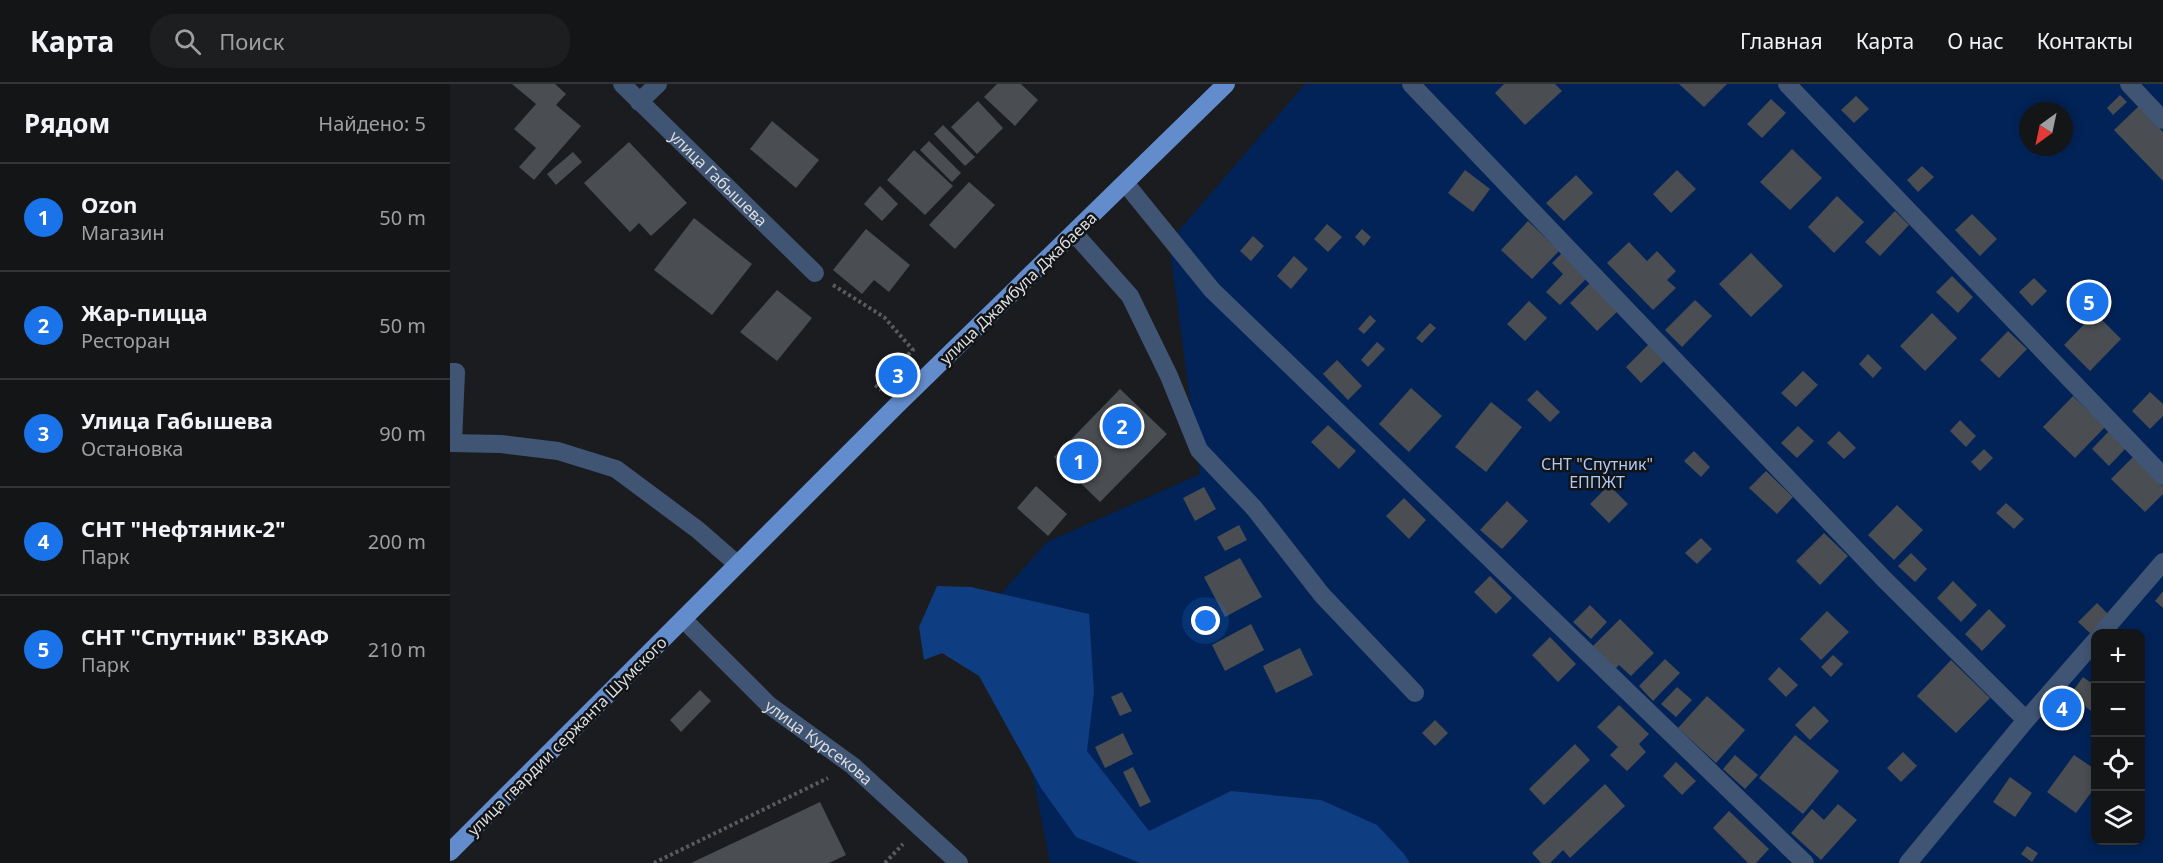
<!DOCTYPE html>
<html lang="ru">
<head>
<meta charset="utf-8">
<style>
	body { margin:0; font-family:"Noto Sans",sans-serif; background:#1d1e20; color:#f1f3f6 }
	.controls { position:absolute; right:18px; bottom:18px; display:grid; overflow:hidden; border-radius:12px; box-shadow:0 3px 9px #0003 }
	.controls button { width:54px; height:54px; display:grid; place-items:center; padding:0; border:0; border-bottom:2px solid #333436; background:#141517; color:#f1f3f6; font:30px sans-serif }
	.compass { position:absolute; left:1569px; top:18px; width:54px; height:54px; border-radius:50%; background:#141517; box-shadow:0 3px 9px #0003; rotate:213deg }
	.you { position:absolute; left:756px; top:537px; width:21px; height:21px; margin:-15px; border:4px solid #fff; border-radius:50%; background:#1a73e8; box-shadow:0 0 0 9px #1a73e833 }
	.badge { display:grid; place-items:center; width:39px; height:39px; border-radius:50%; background:#1a73e8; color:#fff; font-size:20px; font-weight:700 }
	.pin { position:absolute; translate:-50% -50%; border:3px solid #fff; box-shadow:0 2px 6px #0006 }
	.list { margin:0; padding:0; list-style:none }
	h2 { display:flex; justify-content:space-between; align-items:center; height:78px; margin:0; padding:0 24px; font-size:26px }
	h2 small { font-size:20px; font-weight:400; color:#9d9fa1 }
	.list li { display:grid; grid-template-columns:39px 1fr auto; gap:18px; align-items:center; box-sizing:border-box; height:108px; padding:0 24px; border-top:2px solid #333436 }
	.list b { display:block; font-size:22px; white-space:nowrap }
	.list p { margin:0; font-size:20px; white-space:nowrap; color:#9d9fa1 }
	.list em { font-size:20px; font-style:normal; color:#9d9fa1 }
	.icon { flex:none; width:33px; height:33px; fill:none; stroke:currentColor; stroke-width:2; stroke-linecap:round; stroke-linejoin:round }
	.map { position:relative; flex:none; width:1713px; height:779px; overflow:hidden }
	header { display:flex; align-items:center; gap:36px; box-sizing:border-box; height:84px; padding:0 30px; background:#141517; border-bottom:2px solid #333436 }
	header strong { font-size:28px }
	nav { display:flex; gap:33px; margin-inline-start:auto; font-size:21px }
	.search { width:420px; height:54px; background:#1d1e20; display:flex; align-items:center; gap:15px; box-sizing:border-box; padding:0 21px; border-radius:24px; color:#9d9fa1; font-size:22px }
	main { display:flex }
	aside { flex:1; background:#141517 }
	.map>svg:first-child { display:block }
	.green { fill:#022357; fill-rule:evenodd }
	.forest { fill:#0f3d82 }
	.building { fill:#4a4d51 }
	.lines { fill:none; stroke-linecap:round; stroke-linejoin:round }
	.path { stroke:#595b5e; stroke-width:4; stroke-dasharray:3 3; stroke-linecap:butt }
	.minor { stroke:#405473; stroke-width:18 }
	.major { stroke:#638ccc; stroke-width:18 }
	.labels { text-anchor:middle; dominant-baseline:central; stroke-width:5; stroke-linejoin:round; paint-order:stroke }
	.street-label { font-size:16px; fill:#dbdddf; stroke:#111316 }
	.park-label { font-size:16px; fill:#b0caf2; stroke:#111316 }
</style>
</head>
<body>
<header>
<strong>Карта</strong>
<div class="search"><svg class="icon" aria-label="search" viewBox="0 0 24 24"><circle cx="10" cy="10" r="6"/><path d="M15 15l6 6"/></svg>Поиск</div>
<nav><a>Главная</a><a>Карта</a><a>О нас</a><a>Контакты</a></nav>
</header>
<main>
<aside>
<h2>Рядом<small>Найдено: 5</small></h2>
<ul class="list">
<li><span class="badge">1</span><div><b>Ozon</b><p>Магазин</p></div><em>50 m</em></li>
<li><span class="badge">2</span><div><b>Жар-пицца</b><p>Ресторан</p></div><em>50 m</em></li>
<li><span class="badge">3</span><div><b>Улица Габышева</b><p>Остановка</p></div><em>90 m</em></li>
<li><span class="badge">4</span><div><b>СНТ &quot;Нефтяник-2&quot;</b><p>Парк</p></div><em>200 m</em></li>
<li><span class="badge">5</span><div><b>СНТ &quot;Спутник&quot; ВЗКАФ</b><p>Парк</p></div><em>210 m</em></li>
</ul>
</aside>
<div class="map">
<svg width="1713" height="779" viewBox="0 0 1713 779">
	<rect width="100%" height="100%" fill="#1a1c1f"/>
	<path class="green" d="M855 0H1713V779H600L548 513 597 458 750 390 719 158ZM1578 27H1614V63H1578ZM1646 550H1690V756H1646Z"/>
	<polygon class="forest" points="487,502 521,503 639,530 644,608 637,667 699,747 781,707 871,716 927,741 954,770 960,779 690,779 626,753 591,704 529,592 492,569 474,576 469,543"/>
	<g class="building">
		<polygon points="62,0 105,0 116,10 106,21 131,42 84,96 69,83 86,64 64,45 86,20"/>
		<polygon points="547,0 571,0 588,16 565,42 534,13"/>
		<polygon points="1054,0 1105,0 1112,7 1075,41 1045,9"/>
		<polygon points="1229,0 1277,0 1254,23"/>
		<polygon points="1670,11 1677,18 1663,31 1657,24"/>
		<polygon points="1406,12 1419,25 1404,39 1391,26"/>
		<polygon points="1321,15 1336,29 1312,54 1297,40"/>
		<polygon points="528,17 553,44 527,70 501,43"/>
		<polygon points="1689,22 1713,48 1713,97 1664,46"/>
		<polygon points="322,37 369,76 346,104 300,65"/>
		<polygon points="493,41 525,73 515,82 484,50"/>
		<polygon points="479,57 511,89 502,98 470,66"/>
		<polygon points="179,58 237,119 201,152 189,139 180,148 134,99"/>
		<polygon points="1342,65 1372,94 1340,126 1310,98"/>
		<polygon points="464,66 503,102 475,131 437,96"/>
		<polygon points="123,68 132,78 106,101 97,90"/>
		<polygon points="1472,82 1484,93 1468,108 1457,96"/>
		<polygon points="1015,86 1040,105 1023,128 998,109"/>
		<polygon points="1227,86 1246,105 1221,129 1203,110"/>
		<polygon points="1126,91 1143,109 1114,137 1096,119"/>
		<polygon points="519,98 545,121 505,165 479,141"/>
		<polygon points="430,102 448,120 432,137 414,120"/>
		<polygon points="1387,112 1414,138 1384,169 1358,143"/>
		<polygon points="1445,127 1459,141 1430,172 1415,158"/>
		<polygon points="1522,130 1547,155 1530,172 1505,146"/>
		<polygon points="244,134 302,180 262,231 204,186"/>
		<polygon points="1078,137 1109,167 1082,195 1051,166"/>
		<polygon points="877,140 892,153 878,168 864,155"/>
		<polygon points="416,145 460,181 439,208 424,196 412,210 383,186"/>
		<polygon points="912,145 921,153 914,162 905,153"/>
		<polygon points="803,152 814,162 801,177 790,167"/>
		<polygon points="1179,158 1197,177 1207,167 1226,187 1217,196 1226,204 1203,226 1157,179"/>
		<polygon points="1112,169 1137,194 1110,221 1096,208 1113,190 1102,179"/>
		<polygon points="1301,169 1333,202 1301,233 1269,200"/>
		<polygon points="844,172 858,185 841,205 827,192"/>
		<polygon points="1502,192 1523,213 1508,229 1486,208"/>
		<polygon points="1584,194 1597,207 1582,222 1569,208"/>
		<polygon points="1141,198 1169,226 1147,247 1120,219"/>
		<polygon points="327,206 362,234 327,277 290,248"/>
		<polygon points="1245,216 1262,232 1232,263 1215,246"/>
		<polygon points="1079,217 1097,234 1075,257 1057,240"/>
		<polygon points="1482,229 1507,254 1475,287 1450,262"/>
		<polygon points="1645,229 1671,255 1640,287 1614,261"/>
		<polygon points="920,231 926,237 914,250 908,245"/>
		<polygon points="980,239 986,244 972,259 966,254"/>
		<polygon points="1558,247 1577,265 1549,294 1530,276"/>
		<polygon points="927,258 935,265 918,283 911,276"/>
		<polygon points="1199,260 1215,276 1191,299 1176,283"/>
		<polygon points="1418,270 1432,284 1423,294 1409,280"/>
		<polygon points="887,276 912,302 898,316 873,290"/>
		<polygon points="1353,287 1368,301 1346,323 1331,309"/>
		<polygon points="961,304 992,332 959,368 929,340"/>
		<polygon points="670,305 717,350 650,418 604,373"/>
		<polygon points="1087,306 1110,328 1100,338 1077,316"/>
		<polygon points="1700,308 1713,320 1713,332 1700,345 1682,327"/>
		<polygon points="1623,312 1655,343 1625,374 1593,343"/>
		<polygon points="1041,318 1072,343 1036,388 1005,363"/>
		<polygon points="1510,336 1526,352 1516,363 1500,347"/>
		<polygon points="878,341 906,367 889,385 861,358"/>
		<polygon points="1348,342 1364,357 1347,374 1331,359"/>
		<polygon points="1389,347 1406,364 1394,375 1377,359"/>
		<polygon points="1659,347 1676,364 1659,382 1642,365"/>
		<polygon points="1534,365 1543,374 1530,387 1521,378"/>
		<polygon points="1244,367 1260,383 1251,393 1234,377"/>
		<polygon points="1683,373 1713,402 1713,410 1695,428 1661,395"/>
		<polygon points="1316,387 1343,413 1327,430 1299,404"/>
		<polygon points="1159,401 1178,420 1159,439 1140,420"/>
		<polygon points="586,402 617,430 598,452 567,424"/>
		<polygon points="754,403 766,425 745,437 733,414"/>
		<polygon points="954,414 976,436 959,455 936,432"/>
		<polygon points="1057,417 1078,437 1052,465 1030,446"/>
		<polygon points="1556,419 1574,435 1564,445 1546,429"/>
		<polygon points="1447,421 1473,446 1444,476 1418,451"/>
		<polygon points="789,441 797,456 775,467 767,453"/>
		<polygon points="1374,449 1398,472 1370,501 1346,477"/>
		<polygon points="1251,454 1262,465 1247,480 1235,469"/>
		<polygon points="1461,469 1477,485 1465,498 1448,482"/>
		<polygon points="790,474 812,513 775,533 754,493"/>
		<polygon points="1040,492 1062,514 1046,530 1024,508"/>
		<polygon points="1503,497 1527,521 1511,538 1487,514"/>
		<polygon points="1713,507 1713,524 1705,517"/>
		<polygon points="1647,519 1659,531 1641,550 1628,538"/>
		<polygon points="1140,521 1157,538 1141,555 1123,538"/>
		<polygon points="1539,525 1556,542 1532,567 1515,550"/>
		<polygon points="1377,527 1399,548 1371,576 1350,555"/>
		<polygon points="1170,535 1204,569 1181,592 1169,581 1164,586 1142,563"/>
		<polygon points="801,540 814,566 775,587 762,561"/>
		<polygon points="1100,553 1126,580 1108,598 1082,571"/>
		<polygon points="850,564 863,591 826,609 813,582"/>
		<polygon points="1383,571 1393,580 1381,593 1371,583"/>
		<polygon points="1215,575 1230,589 1203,617 1189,602"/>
		<polygon points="1501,576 1540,614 1506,649 1467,612"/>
		<polygon points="1329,583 1348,601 1336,613 1318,595"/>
		<polygon points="1633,593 1646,602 1646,620 1641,627 1620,611"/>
		<polygon points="1227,603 1242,616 1226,633 1211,620"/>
		<polygon points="250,606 261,617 231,648 220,636"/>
		<polygon points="672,608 682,627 670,632 661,613"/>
		<polygon points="1257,612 1295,646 1266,679 1228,644"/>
		<polygon points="1169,621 1199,650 1189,660 1196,668 1177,687 1160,671 1168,663 1147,643"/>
		<polygon points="1364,622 1379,637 1360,656 1345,641"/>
		<polygon points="985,636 998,649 985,662 972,649"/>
		<polygon points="673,649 683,670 655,684 645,663"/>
		<polygon points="1345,651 1389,687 1353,730 1309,694"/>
		<polygon points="1125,660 1140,676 1094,721 1079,705"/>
		<polygon points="1453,668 1467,682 1451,698 1437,684"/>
		<polygon points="1285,671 1308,691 1295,705 1273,685"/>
		<polygon points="1624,671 1646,686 1646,702 1626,729 1597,708"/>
		<polygon points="1226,678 1246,697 1232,711 1213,692"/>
		<polygon points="683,683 701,718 690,723 673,688"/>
		<polygon points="1560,693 1582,709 1565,733 1543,718"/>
		<polygon points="1155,700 1175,722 1120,774 1113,766 1100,779 1091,779 1082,769"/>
		<polygon points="370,718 396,771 379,779 241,779"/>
		<polygon points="1388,720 1407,736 1371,776 1341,749 1362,725 1374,736"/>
		<polygon points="1279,727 1319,765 1306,779 1298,779 1263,744"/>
		<polygon points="1577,762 1588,769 1582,778 1571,770"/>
	</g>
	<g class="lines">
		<g class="path">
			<polyline points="383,201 434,233 463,266 425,301 431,306"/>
			<polyline points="204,779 378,694"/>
			<polyline points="435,779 453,760"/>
		</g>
		<g class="minor">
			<path id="s1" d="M172 0 365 189"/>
			<polyline points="961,0 1434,495 1576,636"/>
			<polyline points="1337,0 1713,392"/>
			<polyline points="1679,0 1713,36"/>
			<polyline points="189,18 208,0"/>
			<polyline points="676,100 762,206 1355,779"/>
			<polyline points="624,149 680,212 719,292 749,366 804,424 872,511 965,609"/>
			<polyline points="0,288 6,288 3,359"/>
			<polyline points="0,359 51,360 108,367 166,385 248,446 287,480"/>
			<path id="s2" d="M233 535 319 621 403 682 509 779"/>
			<polyline points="1651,550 1713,478"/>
			<polyline points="1458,779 1576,636 1646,556"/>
		</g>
		<polyline class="major" points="0,768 446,322 776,0"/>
	</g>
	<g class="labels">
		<g class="street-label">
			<text stroke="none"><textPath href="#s1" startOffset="135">улица Габышева</textPath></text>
			<text transform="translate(568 204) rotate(-44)">улица Джамбула Джабаева</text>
			<text transform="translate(117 652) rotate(-45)">улица гвардии сержанта Шумского</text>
			<text stroke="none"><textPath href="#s2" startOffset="184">улица Курсекова</textPath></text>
		</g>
		<g class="park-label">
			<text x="1147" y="380">СНТ "Спутник"<tspan x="1147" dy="18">ЕППЖТ</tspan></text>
		</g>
	</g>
</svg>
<div class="controls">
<button>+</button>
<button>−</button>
<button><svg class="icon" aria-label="locate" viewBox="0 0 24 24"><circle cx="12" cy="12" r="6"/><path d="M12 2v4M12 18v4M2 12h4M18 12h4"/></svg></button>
<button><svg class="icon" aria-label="layers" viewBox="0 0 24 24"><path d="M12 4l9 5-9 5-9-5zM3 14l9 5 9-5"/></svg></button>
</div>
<svg class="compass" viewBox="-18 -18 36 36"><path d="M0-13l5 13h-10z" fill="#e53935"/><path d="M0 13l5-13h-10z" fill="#9d9fa1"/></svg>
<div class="you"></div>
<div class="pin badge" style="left:629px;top:377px">1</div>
<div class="pin badge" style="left:672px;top:342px">2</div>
<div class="pin badge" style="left:448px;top:291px">3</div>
<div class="pin badge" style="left:1612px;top:624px">4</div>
<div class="pin badge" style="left:1639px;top:218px">5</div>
</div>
</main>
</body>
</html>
